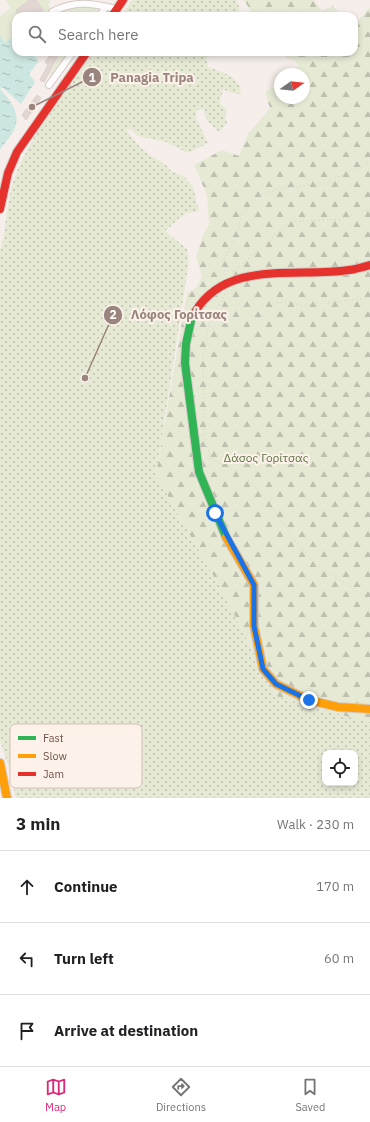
<!DOCTYPE html>
<html lang="en">
<head>
<meta charset="utf-8">
<style>
	body { margin:0; font-family:"IBM Plex Sans",sans-serif; background:#f6f6f6; color:#202124 }
	.controls { position:absolute; right:12px; bottom:12px; display:grid; overflow:hidden; border-radius:8px; box-shadow:0 2px 6px #0003 }
	.controls button { width:36px; height:36px; display:grid; place-items:center; padding:0; border:0; border-bottom:1px solid #e0e0e0; background:#fff; color:#202124; font:20px sans-serif }
	.compass { position:absolute; left:274px; top:68px; width:36px; height:36px; border-radius:50%; background:#fff; box-shadow:0 2px 6px #0003; rotate:76deg }
	.stop { position:absolute; width:12px; height:12px; margin:-9px; border:3px solid #1a73e8; border-radius:50%; background:#fff }
	.stop.end { background:#1a73e8; border-color:#fff; box-shadow:0 1px 4px #0008 }
	.list { margin:0; padding:0; list-style:none }
	h2 { display:flex; justify-content:space-between; align-items:center; height:52px; margin:0; padding:0 16px; font-size:17px }
	h2 small { font-size:13px; font-weight:400; color:#757577 }
	.list li { display:grid; grid-template-columns:26px 1fr auto; gap:12px; align-items:center; box-sizing:border-box; height:72px; padding:0 16px; border-top:1px solid #e0e0e0 }
	.list b { display:block; font-size:15px; white-space:nowrap }
	.list em { font-size:13px; font-style:normal; color:#757577 }
	.icon { flex:none; width:22px; height:22px; fill:none; stroke:currentColor; stroke-width:2; stroke-linecap:round; stroke-linejoin:round }
	.map { position:relative; flex:none; width:370px; height:798px; overflow:hidden }
	.search { position:absolute; background:#fff; box-shadow:0 2px 6px #0003; left:12px; right:12px; top:12px; height:44px; display:flex; align-items:center; gap:10px; box-sizing:border-box; padding:0 14px; border-radius:12px; color:#757577; font-size:15px }
	.sheet { height:268px; background:#fff }
	nav { display:flex; justify-content:space-around; align-items:center; box-sizing:border-box; height:56px; border-top:1px solid #e0e0e0; background:#fff; font-size:11px; color:#757577 }
	nav a { display:grid; justify-items:center; gap:2px }
	nav .on { color:#db2777 }
	.map>svg:first-child { display:block }
	.grass { fill:url(#grass-dots); fill-rule:evenodd }
	.forest { fill:url(#forest-firs) }
	.park { fill:#e6ead5 }
	.water { fill:url(#water-ripples) }
	.building { fill:#e1d6d2; stroke:#ddd0cd }
	.lines { fill:none; stroke-linecap:round; stroke-linejoin:round }
	.street-casing { stroke:#d4cac7; stroke-width:8 }
	.fast-casing { stroke:#d4cac6; stroke-width:10 }
	.slow-casing { stroke:#d4cac6; stroke-width:10 }
	.jam-casing { stroke:#d4cac6; stroke-width:10 }
	.path { stroke:#d7cccb; stroke-width:1; stroke-dasharray:1 3; stroke-linecap:butt }
	.street { stroke:#fefcfc; stroke-width:6 }
	.fast { stroke:#30b455; stroke-width:8 }
	.slow { stroke:#ff9f0a; stroke-width:8 }
	.jam { stroke:#e5322d; stroke-width:8 }
	.route { stroke:#1a73e8; stroke-width:5 }
	.labels { text-anchor:middle; dominant-baseline:central; stroke-width:4; stroke-linejoin:round; paint-order:stroke }
	.park-label { font-size:12px; fill:#5e7545; stroke:#fdf2ea }
	.key { fill:#fdf2ea; stroke:#d3c2bb; stroke-width:1 }
	.key-label { font-size:11px; fill:#70524c }
	.leader { fill:none; stroke:#9a847e; stroke-width:1.5 }
	.callout-dot { fill:#9a847e; stroke:#fdf2ea; stroke-width:1.5 }
	.mark-label { font-size:12px; text-anchor:middle; font-weight:bold; fill:#fff }
	.callout-label { font-size:13px; text-anchor:middle; font-weight:bold; fill:#9a847e; stroke:#fdf2ea; stroke-width:4; stroke-linejoin:round; paint-order:stroke }
</style>
</head>
<body>
<div class="map">
<svg width="370" height="798" viewBox="0 0 370 798">
	<defs>
		<pattern id="grass-dots" width="8" height="8" patternUnits="userSpaceOnUse"><rect width="8" height="8" fill="#e6ead5"/><path d="M2 2h.1M6 6h.1" fill="none" stroke="#bfc0af" stroke-width="1.8" stroke-linecap="round"/></pattern>
		<pattern id="forest-firs" width="22" height="20" patternUnits="userSpaceOnUse"><rect width="22" height="20" fill="#e6ead5"/><path d="M5 1l3.5 6h-7zM16 11l3.5 6h-7z" fill="#bfc0af"/></pattern>
		<pattern id="water-ripples" width="26" height="14" patternUnits="userSpaceOnUse"><rect width="26" height="14" fill="#cce6e2"/><path d="M2 4q2-2 4 0t4 0M15 11q2-2 4 0t4 0" fill="none" stroke="#aabdb9"/></pattern>
	</defs>
	<rect width="100%" height="100%" fill="#f5eeea"/>
	<g class="grass">
		<polygon points="132,0 236,0 239,6 238,16 121,16"/>
		<path d="M94 52H213L206 59 208 67C221 72 241 76 241 94L231 93 223 89 220 104 227 109 225 117 227 123 219 132 208 122 203 109 197 110 196 118 208 143 188 153 166 142 138 136 131 129 126 130 138 145 151 156 166 165 171 171 185 177 193 187 199 211 184 214 165 231 187 249 189 261 156 475 221 589 276 696 370 722V798H16L9 768 0 740V251C7 228 6 205 13 182 28 138 66 89 94 52ZM325 753H355V783H325Z"/>
	</g>
	<g class="forest">
		<polygon points="244,0 314,0 322,11 333,6 341,15 346,16 249,16 251,11"/>
		<polygon points="370,7 370,722 367,722 276,696 221,589 156,475 187,293 196,288 202,277 196,257 203,235 209,224 207,195 194,165 222,150 239,156 248,134 270,108 265,92 271,88 280,88 280,98 304,98 304,74 292,74 292,72 299,66 294,60 286,58 287,52 354,52 354,19 359,20"/>
	</g>
	<g class="park">
		<polygon points="5,0 49,0 51,2 48,5 51,9 41,16 16,16 16,35 5,43 0,36 0,16 11,8"/>
		<polygon points="80,5 96,8 98,14 96,16 52,16 59,11"/>
		<polygon points="61,52 70,52 54,75 49,75"/>
	</g>
	<path class="water" d="M0 36 5 43 11 38 16 41V52H31L39 61 29 74 35 82 21 104 2 87 0 89C12 102 24 117 11 135 8 140 3 144 0 150Z"/>
	<g class="building">
		<polygon points="30,0 36,0 43,10 35,16 20,16 16,10"/>
		<polygon points="46,52 60,52 44,82 40,80 48,65 45,62 49,57"/>
		<polygon points="37,95 41,98 26,120 22,115"/>
	</g>
	<g class="lines">
		<defs>
			<g id="street">
				<path d="M52 12C75 0 91 3 117 9"/>
				<polyline points="99,16 106,7"/>
				<polyline points="49,85 73,52"/>
			</g>
			<polyline id="fast" points="195,312 192,316 186,344 185,363 199,472 226,537"/>
			<g id="slow">
				<polyline points="226,537 254,585 254,626 263,669 276,684 309,700 338,707 370,709"/>
				<polyline points="0,763 7,798"/>
			</g>
			<g id="jam">
				<polyline points="112,16 123,0"/>
				<polyline points="0,209 8,173 17,152 87,52"/>
				<path d="M195 312C227 259 297 278 349 270 356 269 363 267 370 265"/>
			</g>
		</defs>
		<use href="#street" class="street-casing"/>
		<use href="#fast" class="fast-casing"/>
		<use href="#slow" class="slow-casing"/>
		<use href="#jam" class="jam-casing"/>
		<g class="path">
			<polyline points="233,272 282,229 295,222 341,219 370,209"/>
			<polyline points="225,275 223,262 237,234 241,217 249,205 259,196 277,189 326,183 370,162"/>
			<path d="M231 290C237 301 246 315 258 318 266 315 271 306 278 303 286 300 297 306 306 305 327 303 348 301 370 297"/>
			<path d="M204 435 211 459C226 466 244 475 255 487 274 507 288 532 305 553 317 567 331 575 347 584 355 589 361 595 370 599"/>
			<polyline points="201,436 204,435 203,355 209,324 226,292"/>
		</g>
		<use href="#street" class="street"/>
		<use href="#fast" class="fast"/>
		<use href="#slow" class="slow"/>
		<use href="#jam" class="jam"/>
	</g>
	<g class="lines">
		<polyline class="route" points="215,513 254,585 254,626 263,669 276,684 309,700"/>
	</g>
	<g class="labels">
		<g class="park-label">
			<text x="266" y="457">Δάσος Γορίτσας</text>
		</g>
	</g>
	<rect x="10" y="724" width="132" height="64" rx="6" class="key"/>
	<rect x="18" y="736" width="18" height="4" fill="#30b455"/>
	<rect x="18" y="754" width="18" height="4" fill="#ff9f0a"/>
	<rect x="18" y="772" width="18" height="4" fill="#e5322d"/>
	<g class="key-label">
		<text x="43" y="742">Fast</text>
		<text x="43" y="760">Slow</text>
		<text x="43" y="778">Jam</text>
	</g>
	<path class="leader" d="M32 107L92 77M85 378L113 315"/>
	<g class="callout-dot">
		<circle cx="32" cy="107" r="4"/>
		<circle cx="85" cy="378" r="4"/>
		<circle cx="92" cy="77" r="10"/>
		<circle cx="113" cy="315" r="10"/>
	</g>
	<g class="mark-label">
		<text x="92" y="82">1</text>
		<text x="113" y="319">2</text>
	</g>
	<g class="callout-label">
		<text x="152" y="82">Panagia Tripa</text>
		<text x="179" y="319">Λόφος Γορίτσας</text>
	</g>
</svg>
<div class="controls">
<button><svg class="icon" aria-label="locate" viewBox="0 0 24 24"><circle cx="12" cy="12" r="6"/><path d="M12 2v4M12 18v4M2 12h4M18 12h4"/></svg></button>
</div>
<svg class="compass" viewBox="-18 -18 36 36"><path d="M0-13l5 13h-10z" fill="#e53935"/><path d="M0 13l5-13h-10z" fill="#757577"/></svg>
<div class="stop" style="left:215px;top:513px"></div>
<div class="stop end" style="left:309px;top:700px"></div>
<div class="search"><svg class="icon" aria-label="search" viewBox="0 0 24 24"><circle cx="10" cy="10" r="6"/><path d="M15 15l6 6"/></svg>Search here</div>
</div>
<section class="sheet">
<h2>3 min<small>Walk · 230 m</small></h2>
<ul class="list">
<li><svg class="icon" aria-label="ahead" viewBox="0 0 24 24"><path d="M12 20V5M6 11l6-6 6 6"/></svg><div><b>Continue</b></div><em>170 m</em></li>
<li><svg class="icon" aria-label="left" viewBox="0 0 24 24"><path d="M17 20v-9H6M10 6l-5 5 5 5"/></svg><div><b>Turn left</b></div><em>60 m</em></li>
<li><svg class="icon" aria-label="arrive" viewBox="0 0 24 24"><path d="M6 21V4h12l-3 4 3 4H6"/></svg><div><b>Arrive at destination</b></div></li>
</ul>
</section>
<nav>
<a class="on"><svg class="icon" aria-label="map" viewBox="0 0 24 24"><path d="M3 6l6-2 6 2 6-2v14l-6 2-6-2-6 2zM9 4v14M15 6v14"/></svg>Map</a>
<a><svg class="icon" aria-label="directions" viewBox="0 0 24 24"><path d="M12 3l9 9-9 9-9-9zM9 14v-3h6M13 9l2 2-2 2"/></svg>Directions</a>
<a><svg class="icon" aria-label="saved" viewBox="0 0 24 24"><path d="M7 4h10v16l-5-4-5 4z"/></svg>Saved</a>
</nav>
</body>
</html>
